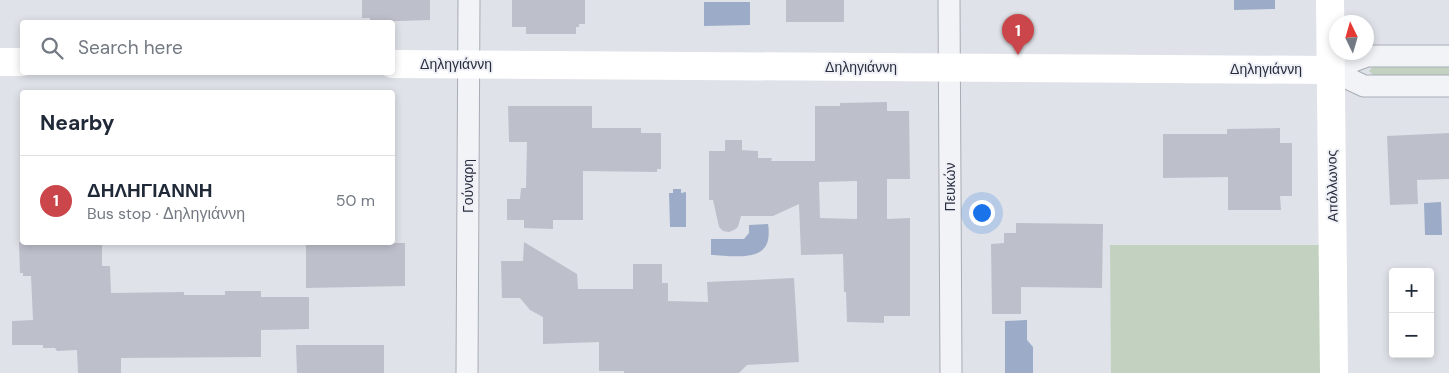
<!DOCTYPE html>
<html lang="en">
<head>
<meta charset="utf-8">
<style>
	body { margin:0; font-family:"DM Sans",sans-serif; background:#f2f2f3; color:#1f2937 }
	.controls { position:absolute; right:15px; bottom:15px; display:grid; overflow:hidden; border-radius:5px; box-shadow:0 2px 8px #0003 }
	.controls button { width:45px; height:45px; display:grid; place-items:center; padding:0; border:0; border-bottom:1px solid #e0e1e3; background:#fff; color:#1f2937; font:25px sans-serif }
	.compass { position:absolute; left:1329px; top:15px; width:45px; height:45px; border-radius:50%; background:#fff; box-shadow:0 2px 8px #0003; rotate:355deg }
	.you { position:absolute; left:981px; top:212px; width:18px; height:18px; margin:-12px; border:4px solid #fff; border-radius:50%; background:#1a73e8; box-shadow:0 0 0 8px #1a73e833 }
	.badge { display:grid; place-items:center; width:32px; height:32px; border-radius:50%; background:#cb464a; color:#fff; font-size:16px; font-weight:700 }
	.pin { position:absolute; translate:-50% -41px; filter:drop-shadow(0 1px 2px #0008) }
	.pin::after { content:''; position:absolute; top:26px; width:18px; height:15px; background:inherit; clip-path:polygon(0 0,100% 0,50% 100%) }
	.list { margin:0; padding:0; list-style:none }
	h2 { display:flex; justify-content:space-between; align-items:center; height:65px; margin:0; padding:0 20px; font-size:21px }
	h2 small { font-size:16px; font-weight:400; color:#747a83 }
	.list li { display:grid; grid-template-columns:32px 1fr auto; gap:15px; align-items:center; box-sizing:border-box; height:90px; padding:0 20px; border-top:1px solid #e0e1e3 }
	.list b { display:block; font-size:19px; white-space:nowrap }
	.list p { margin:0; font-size:16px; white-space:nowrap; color:#747a83 }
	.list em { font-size:16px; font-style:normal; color:#747a83 }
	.icon { flex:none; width:28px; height:28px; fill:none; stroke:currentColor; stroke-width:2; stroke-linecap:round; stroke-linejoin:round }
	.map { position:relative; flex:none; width:1449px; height:373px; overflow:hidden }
	.search { position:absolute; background:#fff; box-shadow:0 2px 8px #0003; left:20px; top:20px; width:375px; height:55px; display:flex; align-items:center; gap:12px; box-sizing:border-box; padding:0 18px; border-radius:5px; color:#747a83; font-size:19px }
	.panel { position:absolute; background:#fff; box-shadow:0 2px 8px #0003; left:20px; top:90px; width:375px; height:155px; border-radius:5px }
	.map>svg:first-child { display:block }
	.green { fill:#c3d2c0 }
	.water { fill:#9babc8 }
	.building { fill:#bdc0cb; fill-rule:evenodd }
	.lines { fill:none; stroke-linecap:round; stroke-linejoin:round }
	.street-casing { stroke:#a8acb5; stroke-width:23 }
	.street { stroke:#f2f3f7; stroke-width:21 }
	.secondary { stroke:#fff; stroke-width:28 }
	.labels { text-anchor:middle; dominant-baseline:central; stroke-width:4; stroke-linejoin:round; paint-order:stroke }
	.street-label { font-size:14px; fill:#282e3f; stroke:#eff1f6 }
</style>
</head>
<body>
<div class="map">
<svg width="1449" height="373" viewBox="0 0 1449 373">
	<rect width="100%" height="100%" fill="#dfe2e8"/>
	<g class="green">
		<polygon points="1375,64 1449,64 1449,77 1375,77 1369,71"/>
		<polygon points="1110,245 1330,245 1333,373 1111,373"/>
	</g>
	<g class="water">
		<polygon points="1234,0 1275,0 1275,9 1234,10"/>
		<polygon points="704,2 750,2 750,25 704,26"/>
		<polygon points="673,189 681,189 681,193 686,192 686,227 670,227 669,193 673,193"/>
		<polygon points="1441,202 1442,235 1425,235 1424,203"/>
		<path d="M768 224C769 229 769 235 768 240 763 263 728 255 711 255V239H744L749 233V225Z"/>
		<polygon points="1027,320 1027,340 1033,347 1033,373 1005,373 1005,321"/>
	</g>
	<g class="building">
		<polygon points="362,0 430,0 430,20 370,22 370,18 362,18"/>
		<polygon points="512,0 585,0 585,24 579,24 579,27 576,27 576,34 526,34 526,27 512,27"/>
		<rect x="786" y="0" width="58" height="22"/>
		<path d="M887 102V111H909L910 179H887V219L910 218V316H884V323L847 322 846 292H844L843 254 801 255 799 204 773 216H741L738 227 734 230 729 232 723 231 719 227 713 200H709V151H725V140H742V150L758 151V158H772L771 161H815V106H840V103ZM857 181V219L820 218 819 182Z"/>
		<polygon points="508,106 592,106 592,128 641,128 641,133 661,133 661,169 657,169 657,172 583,171 583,220 553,220 553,229 524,228 524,220 507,220 507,199 520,199 521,188 526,188 527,142 509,142"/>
		<polygon points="1280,128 1280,143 1292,143 1292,196 1280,196 1281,210 1228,210 1228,177 1163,178 1163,134 1227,134 1227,129"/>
		<polygon points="1449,133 1449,179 1417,180 1418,204 1390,205 1387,136"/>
		<polygon points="1016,223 1103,224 1102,288 1021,287 1021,314 992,314 991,244 1004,243 1004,233 1016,233"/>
		<polygon points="19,242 102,242 102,266 110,266 111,293 184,292 184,295 225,295 225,291 261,291 261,297 309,297 309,329 261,330 261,357 121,358 121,373 78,373 77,350 57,351 55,348 43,348 43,345 12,345 12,321 33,320 31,276 23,276 23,273 20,273"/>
		<polygon points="306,242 405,243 405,286 306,288"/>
		<polygon points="524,242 577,274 578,289 633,289 633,264 662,264 662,283 668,283 668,301 708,302 707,282 794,278 799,362 747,365 739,373 624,373 624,371 599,371 599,342 543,344 543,317 530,310 520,298 502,298 501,261 523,261"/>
		<polygon points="296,345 384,345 384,373 297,373"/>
	</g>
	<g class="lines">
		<defs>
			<g id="street">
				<polyline points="949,0 951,373"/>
				<polyline points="1330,70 1364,86 1449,86"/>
				<polyline points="1330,70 1367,56 1449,56"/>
				<polyline points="467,373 469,0"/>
			</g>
		</defs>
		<use href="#street" class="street-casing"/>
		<use href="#street" class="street"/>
		<g class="secondary">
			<polyline points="1330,0 1334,373"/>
			<polyline points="0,62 22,62"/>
			<polyline points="392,64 1330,70"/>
		</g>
	</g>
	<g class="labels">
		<g class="street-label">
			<text x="456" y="64">Δηληγιάννη</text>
			<text x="861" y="67">Δηληγιάννη</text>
			<text x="1266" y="69">Δηληγιάννη</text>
			<text transform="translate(468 186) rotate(-90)">Γούναρη</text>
			<text transform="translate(1332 186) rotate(-91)">Απόλλωνος</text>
			<text transform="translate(950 187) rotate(-90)">Πευκών</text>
		</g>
	</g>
</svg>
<div class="controls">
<button>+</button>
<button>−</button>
</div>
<svg class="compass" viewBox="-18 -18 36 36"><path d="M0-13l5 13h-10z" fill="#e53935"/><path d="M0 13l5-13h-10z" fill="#747a83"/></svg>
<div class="you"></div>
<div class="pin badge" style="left:1018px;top:55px">1</div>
<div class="search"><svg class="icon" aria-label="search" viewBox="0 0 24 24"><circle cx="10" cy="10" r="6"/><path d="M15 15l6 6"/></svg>Search here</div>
<section class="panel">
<h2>Nearby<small></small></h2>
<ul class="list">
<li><span class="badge">1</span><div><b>ΔΗΛΗΓΙΑΝΝΗ</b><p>Bus stop · Δηληγιάννη</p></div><em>50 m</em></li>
</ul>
</section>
</div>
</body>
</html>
